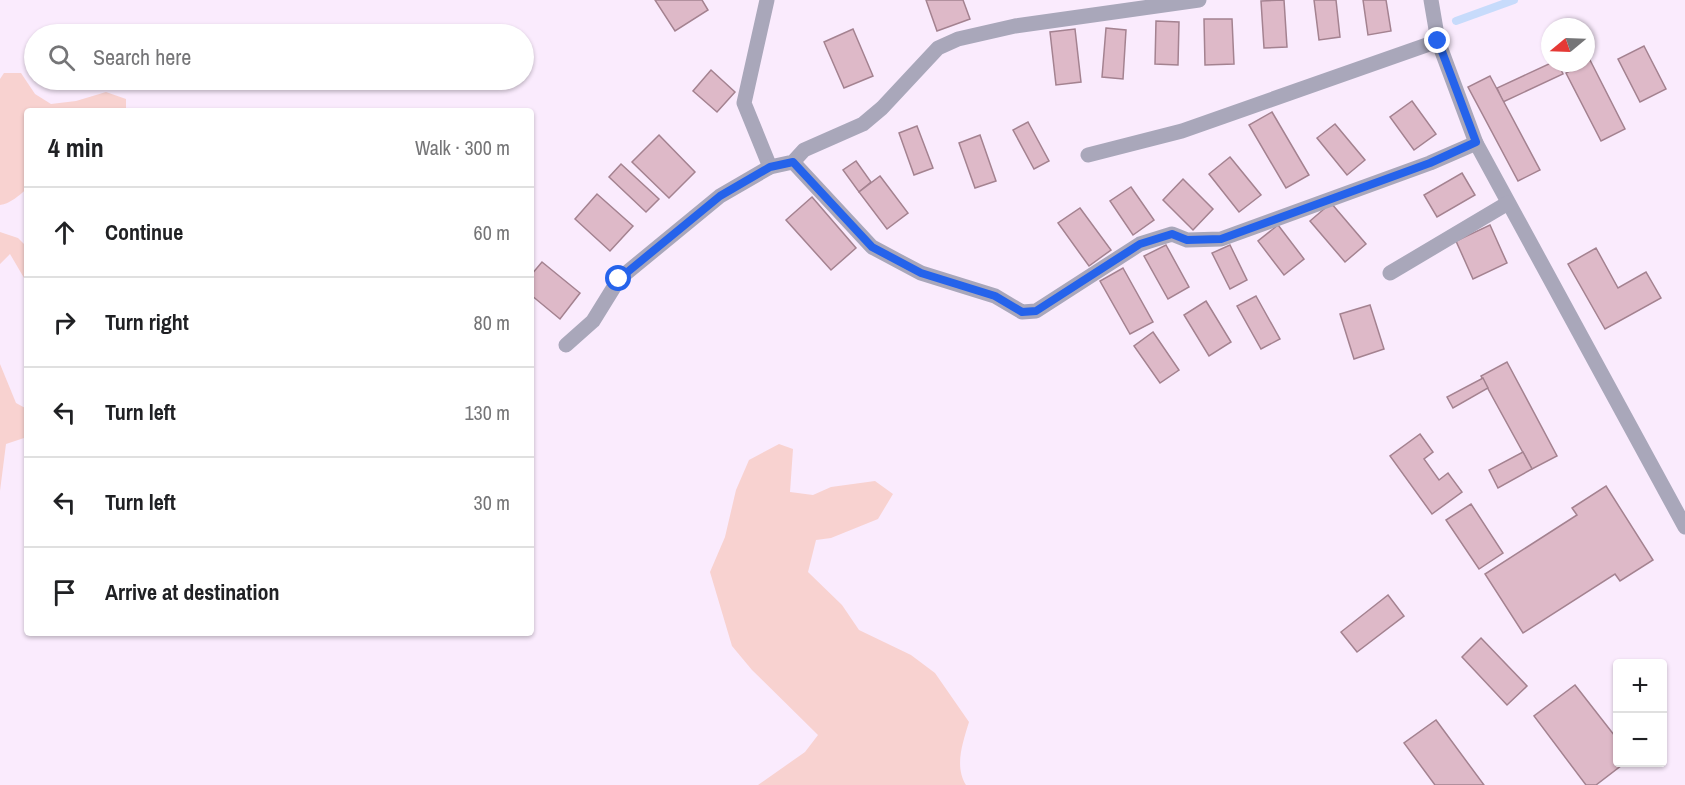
<!DOCTYPE html>
<html lang="en">
<head>
<meta charset="utf-8">
<style>
	body { margin:0; font-family:"Archivo Narrow",sans-serif; background:#f6f6f6; color:#202124 }
	.controls { position:absolute; right:18px; bottom:18px; display:grid; overflow:hidden; border-radius:6px; box-shadow:0 2px 4px #0004 }
	.controls button { width:54px; height:54px; display:grid; place-items:center; padding:0; border:0; border-bottom:2px solid #e0e0e0; background:#fff; color:#202124; font:30px sans-serif }
	.compass { position:absolute; left:1541px; top:18px; width:54px; height:54px; border-radius:50%; background:#fff; box-shadow:0 2px 4px #0004; rotate:251deg }
	.stop { position:absolute; width:18px; height:18px; margin:-14px; border:4px solid #2563eb; border-radius:50%; background:#fff }
	.stop.end { background:#2563eb; border-color:#fff; box-shadow:0 2px 6px #0008 }
	.list { margin:0; padding:0; list-style:none }
	h2 { display:flex; justify-content:space-between; align-items:center; height:78px; margin:0; padding:0 24px; font-size:26px }
	h2 small { font-size:20px; font-weight:400; color:#757577 }
	.list li { display:grid; grid-template-columns:39px 1fr auto; gap:18px; align-items:center; box-sizing:border-box; height:90px; padding:0 24px; border-top:2px solid #e0e0e0 }
	.list b { display:block; font-size:22px; white-space:nowrap }
	.list em { font-size:20px; font-style:normal; color:#757577 }
	.icon { flex:none; width:33px; height:33px; fill:none; stroke:currentColor; stroke-width:2; stroke-linecap:round; stroke-linejoin:round }
	.map { position:relative; flex:none; width:1685px; height:785px; overflow:hidden }
	.search { position:absolute; background:#fff; box-shadow:0 2px 4px #0004; left:24px; top:24px; width:510px; height:66px; display:flex; align-items:center; gap:15px; box-sizing:border-box; padding:0 21px; border-radius:33px; color:#757577; font-size:22px }
	.panel { position:absolute; background:#fff; box-shadow:0 2px 4px #0004; left:24px; top:108px; width:510px; height:528px; border-radius:6px }
	.map>svg:first-child { display:block }
	.green { fill:#f8d2d0 }
	.lines { fill:none; stroke-linecap:round; stroke-linejoin:round }
	.stream { stroke:#c7dbfb; stroke-width:8 }
	.building { fill:#deb9c8; stroke:#a48290; stroke-width:1.5 }
	.minor { stroke:#a9a7ba; stroke-width:15 }
	.route { stroke:#2563eb; stroke-width:8 }
</style>
</head>
<body>
<div class="map">
<svg width="1685" height="785" viewBox="0 0 1685 785">
	<rect width="100%" height="100%" fill="#faebfd"/>
	<g class="green">
		<path d="M4 73H21L35 94 51 104 76 101 106 92 126 99V111H27V189C19 195 10 204 0 205V79Z"/>
		<polygon points="27,223 27,283 10,254 0,264 0,232 18,238 26,246"/>
		<polygon points="0,364 16,403 27,409 27,437 6,444 0,491"/>
		<path d="M779 444 793 449 790 492 813 495 831 487 875 481 893 494 878 519 831 538 816 540 808 572 842 605 859 630 911 655 935 673 969 722C963 742 954 766 966 785H758L805 752 818 735 752 670 732 646 710 572 725 537 736 490 749 460Z"/>
	</g>
	<g class="lines">
		<polyline class="stream" points="1456,21 1514,0"/>
	</g>
	<g class="building">
		<polygon points="655,0 702,0 708,10 675,31"/>
		<polygon points="926,0 963,0 970,19 937,31"/>
		<polygon points="1284,0 1287,47 1264,48 1261,1"/>
		<polygon points="1314,0 1336,0 1340,37 1319,40"/>
		<polygon points="1363,0 1386,0 1391,31 1368,35"/>
		<polygon points="1204,19 1232,19 1234,64 1205,65"/>
		<polygon points="1156,21 1179,22 1178,65 1155,64"/>
		<polygon points="1106,28 1126,30 1123,79 1102,77"/>
		<polygon points="853,29 873,76 844,88 824,42"/>
		<polygon points="1075,29 1081,82 1056,85 1050,32"/>
		<polygon points="1644,46 1666,89 1640,102 1618,59"/>
		<polygon points="1590,60 1625,129 1601,141 1566,73"/>
		<polygon points="1551,63 1558,63 1563,74 1503,102 1497,88"/>
		<polygon points="711,70 735,92 717,112 693,91"/>
		<polygon points="1490,76 1540,170 1518,181 1468,87"/>
		<polygon points="1412,101 1436,134 1414,150 1390,117"/>
		<polygon points="1272,112 1309,175 1286,188 1249,125"/>
		<polygon points="1028,122 1049,161 1034,169 1013,130"/>
		<polygon points="1335,124 1365,160 1347,175 1317,138"/>
		<polygon points="917,126 933,168 914,175 899,133"/>
		<polygon points="659,135 695,172 669,198 632,162"/>
		<polygon points="980,135 996,181 975,188 959,143"/>
		<polygon points="1230,157 1261,195 1239,212 1209,174"/>
		<polygon points="856,161 871,182 859,192 843,170"/>
		<polygon points="621,164 659,199 646,212 609,177"/>
		<polygon points="1462,173 1475,195 1437,217 1424,195"/>
		<polygon points="880,176 908,213 887,229 859,192"/>
		<polygon points="1183,179 1213,209 1193,230 1163,200"/>
		<polygon points="1131,187 1154,220 1133,235 1110,201"/>
		<polygon points="597,194 633,226 610,251 575,219"/>
		<polygon points="812,197 856,248 831,270 786,220"/>
		<polygon points="1331,203 1366,244 1345,262 1310,221"/>
		<polygon points="1080,208 1111,250 1089,266 1058,223"/>
		<polygon points="1278,225 1304,259 1284,275 1258,241"/>
		<polygon points="1490,225 1507,263 1473,279 1456,241"/>
		<polygon points="1166,245 1189,287 1168,299 1144,256"/>
		<polygon points="1230,245 1247,280 1230,289 1212,253"/>
		<polygon points="1596,248 1618,288 1646,272 1661,298 1605,329 1568,264"/>
		<polygon points="542,262 580,293 560,319 531,295 531,275"/>
		<polygon points="1123,268 1153,322 1130,334 1100,281"/>
		<polygon points="1256,296 1280,339 1261,349 1237,306"/>
		<polygon points="1206,301 1231,342 1209,356 1184,315"/>
		<polygon points="1370,305 1384,349 1354,359 1340,314"/>
		<polygon points="1153,332 1179,370 1160,383 1134,346"/>
		<polygon points="1507,362 1557,456 1532,469 1481,376"/>
		<polygon points="1483,378 1488,388 1453,408 1447,397"/>
		<polygon points="1420,434 1433,452 1424,459 1439,480 1448,473 1462,492 1432,514 1390,456"/>
		<polygon points="1523,452 1532,469 1498,488 1489,470"/>
		<polygon points="1606,486 1653,560 1620,581 1615,574 1523,633 1485,574 1577,515 1572,508"/>
		<polygon points="1471,504 1503,553 1479,569 1446,520"/>
		<polygon points="1388,595 1404,616 1357,652 1341,632"/>
		<polygon points="1481,638 1527,686 1507,705 1462,657"/>
		<polygon points="1575,685 1618,740 1618,762 1626,762 1596,785 1586,785 1534,716"/>
		<polygon points="1436,720 1484,785 1435,785 1404,743"/>
	</g>
	<g class="lines">
		<g class="minor">
			<polyline points="767,0 744,103 770,167"/>
			<polyline points="1431,0 1438,41 1476,143 1685,527"/>
			<polyline points="1088,155 1182,131 1438,41"/>
			<polyline points="793,162 872,247 921,273 995,296 1022,312 1036,311 1140,244 1172,234 1187,240 1221,239 1430,163 1476,143"/>
			<polyline points="1390,273 1508,203"/>
			<polyline points="566,345 593,321 619,279 720,196 770,167 793,162 804,150 863,124 882,108 938,48 958,39 1015,26 1199,0"/>
		</g>
	</g>
	<g class="lines">
		<polyline class="route" points="619,279 720,196 770,167 793,162 872,247 921,273 995,296 1022,312 1036,311 1140,244 1172,234 1187,240 1221,239 1430,163 1476,142 1438,41"/>
	</g>
</svg>
<div class="controls">
<button>+</button>
<button>−</button>
</div>
<svg class="compass" viewBox="-18 -18 36 36"><path d="M0-13l5 13h-10z" fill="#e53935"/><path d="M0 13l5-13h-10z" fill="#757577"/></svg>
<div class="stop" style="left:619px;top:279px"></div>
<div class="stop end" style="left:1438px;top:41px"></div>
<div class="search"><svg class="icon" aria-label="search" viewBox="0 0 24 24"><circle cx="10" cy="10" r="6"/><path d="M15 15l6 6"/></svg>Search here</div>
<section class="panel">
<h2>4 min<small>Walk · 300 m</small></h2>
<ul class="list">
<li><svg class="icon" aria-label="ahead" viewBox="0 0 24 24"><path d="M12 20V5M6 11l6-6 6 6"/></svg><div><b>Continue</b></div><em>60 m</em></li>
<li><svg class="icon" aria-label="right" viewBox="0 0 24 24"><path d="M7 20v-9h11M14 6l5 5-5 5"/></svg><div><b>Turn right</b></div><em>80 m</em></li>
<li><svg class="icon" aria-label="left" viewBox="0 0 24 24"><path d="M17 20v-9H6M10 6l-5 5 5 5"/></svg><div><b>Turn left</b></div><em>130 m</em></li>
<li><svg class="icon" aria-label="left" viewBox="0 0 24 24"><path d="M17 20v-9H6M10 6l-5 5 5 5"/></svg><div><b>Turn left</b></div><em>30 m</em></li>
<li><svg class="icon" aria-label="arrive" viewBox="0 0 24 24"><path d="M6 21V4h12l-3 4 3 4H6"/></svg><div><b>Arrive at destination</b></div></li>
</ul>
</section>
</div>
</body>
</html>
